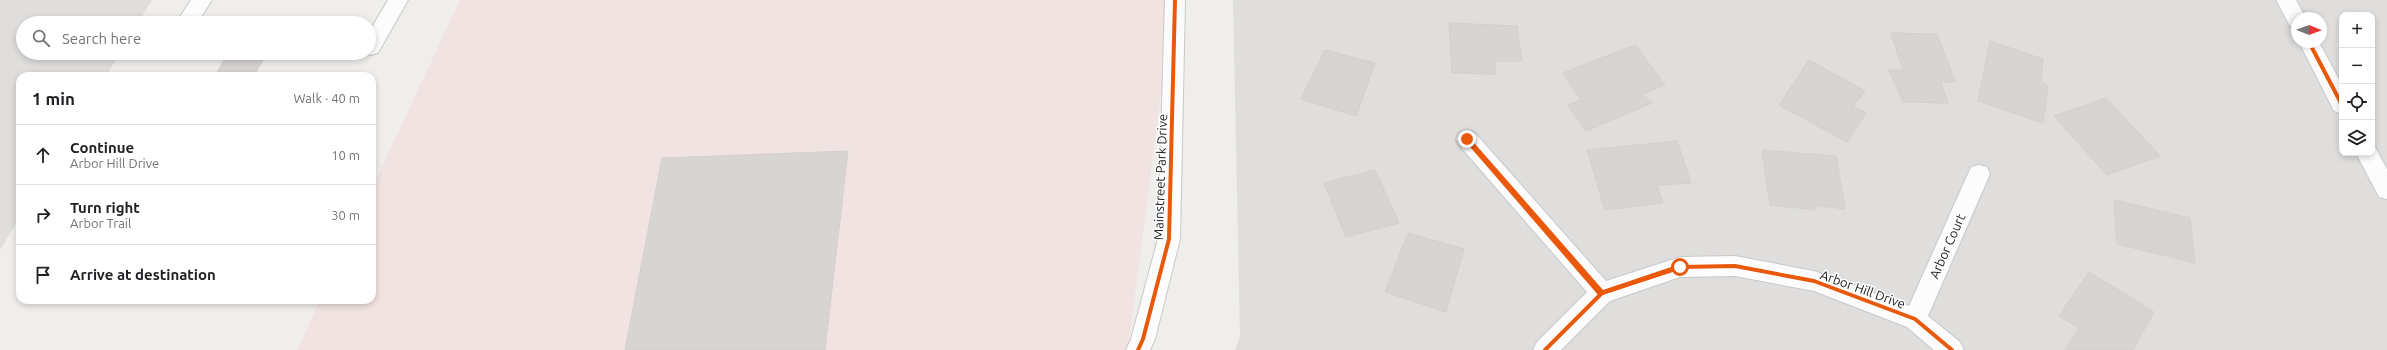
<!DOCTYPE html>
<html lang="en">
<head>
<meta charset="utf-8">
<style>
	body { margin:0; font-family:Ubuntu,sans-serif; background:#f6f6f6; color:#202124 }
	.controls { position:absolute; right:12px; top:12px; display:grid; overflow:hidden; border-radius:8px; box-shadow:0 2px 6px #0003 }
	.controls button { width:36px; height:36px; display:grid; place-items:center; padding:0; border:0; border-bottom:1px solid #e0e0e0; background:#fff; color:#202124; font:20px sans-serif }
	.compass { position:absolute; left:2291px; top:12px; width:36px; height:36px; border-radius:50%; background:#fff; box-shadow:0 2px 6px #0003; rotate:91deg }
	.stop { position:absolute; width:12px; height:12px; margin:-9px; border:3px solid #ea580c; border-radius:50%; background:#fff }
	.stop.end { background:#ea580c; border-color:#fff; box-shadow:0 1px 4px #0008 }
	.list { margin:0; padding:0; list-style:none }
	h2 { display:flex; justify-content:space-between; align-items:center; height:52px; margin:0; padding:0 16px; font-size:17px }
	h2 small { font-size:13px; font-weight:400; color:#757577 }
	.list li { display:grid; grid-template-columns:26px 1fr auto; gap:12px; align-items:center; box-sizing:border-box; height:60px; padding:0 16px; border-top:1px solid #e0e0e0 }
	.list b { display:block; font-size:15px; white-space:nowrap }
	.list p { margin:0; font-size:13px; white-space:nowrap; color:#757577 }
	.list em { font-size:13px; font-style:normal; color:#757577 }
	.icon { flex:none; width:22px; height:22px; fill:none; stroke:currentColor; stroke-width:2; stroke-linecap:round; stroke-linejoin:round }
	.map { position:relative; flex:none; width:2387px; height:350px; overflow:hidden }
	.search { position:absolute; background:#fff; box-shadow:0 2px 6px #0003; left:16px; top:16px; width:360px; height:44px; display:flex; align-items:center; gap:10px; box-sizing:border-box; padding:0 14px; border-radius:22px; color:#757577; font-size:15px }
	.panel { position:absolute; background:#fff; box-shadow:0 2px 6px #0003; left:16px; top:72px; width:360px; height:232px; border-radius:12px }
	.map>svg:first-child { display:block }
	.residential { fill:#dfdedc; fill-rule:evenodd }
	.commercial { fill:#f1e3e1 }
	.building { fill:#d7d4d2; stroke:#d3d0cc }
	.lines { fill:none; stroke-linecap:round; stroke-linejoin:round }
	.minor-casing { stroke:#c9c8c7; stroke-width:2 }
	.minor { fill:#fdfcfc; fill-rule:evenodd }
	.cycleway-casing { stroke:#fff; stroke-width:6 }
	.cycleway { stroke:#e8590c; stroke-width:4 }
	.route { fill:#ea580c }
	.labels { text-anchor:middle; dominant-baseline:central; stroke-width:3; stroke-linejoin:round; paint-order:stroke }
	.street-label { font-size:13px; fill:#222; stroke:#fff }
</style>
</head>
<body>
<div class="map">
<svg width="2387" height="350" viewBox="0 0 2387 350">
	<rect width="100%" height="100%" fill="#f0eeeb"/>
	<g class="residential">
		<polygon points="0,0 152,0 138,23 23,23 23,53 120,53 106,76 20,76 20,217 0,250"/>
		<path d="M1233 0H2387V350H1235L1240 336ZM2342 15H2372V153H2342ZM2297 18H2321V42H2297Z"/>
	</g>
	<polygon class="commercial" points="460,0 1173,0 1128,350 297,350 320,300 372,300 372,188"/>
	<g class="building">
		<polygon points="1449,23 1517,26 1522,61 1494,61 1496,74 1452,73"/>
		<polygon points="1891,33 1937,34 1955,82 1941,82 1948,103 1903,102 1889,70 1903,70"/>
		<polygon points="1990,41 2043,59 2041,82 2048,86 2043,123 1978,101"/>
		<polygon points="1635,45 1665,85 1642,94 1652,103 1586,131 1568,105 1581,100 1563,73"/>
		<polygon points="1325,50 1375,63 1356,116 1301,99"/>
		<polygon points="228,53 267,53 254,76 215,76"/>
		<polygon points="1809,60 1865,91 1853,106 1866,113 1847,142 1779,105"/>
		<polygon points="2106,98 2160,156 2107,175 2054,116"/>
		<polygon points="1677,141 1691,183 1657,185 1663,203 1605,210 1587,150"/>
		<polygon points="1762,150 1836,156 1845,209 1815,205 1816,210 1770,205"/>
		<polygon points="848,151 825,350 625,350 662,158"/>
		<polygon points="1375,170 1399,223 1346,237 1324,183"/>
		<polygon points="2114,200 2190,218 2195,263 2117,244"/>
		<polygon points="1408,233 1464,249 1446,312 1385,292"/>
		<polygon points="2089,272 2154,312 2133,350 2065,350 2079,328 2059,316"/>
	</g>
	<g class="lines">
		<defs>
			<g id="minor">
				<polygon points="191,0 212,0 197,23 176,23"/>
				<polygon points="388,0 408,0 378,53 371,55 364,53 369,53 369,32"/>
				<polygon points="1165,0 1185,0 1180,239 1155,339 1150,350 1126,350 1131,339 1158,239"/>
				<polygon points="2276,0 2296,0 2306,18 2297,18 2297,28 2290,26"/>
				<polygon points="2299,42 2319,42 2342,85 2342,114 2334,111"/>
				<polygon points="1467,130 1475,133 1606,281 1680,257 1735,256 1814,271 1909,306 1971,167 1979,165 1987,167 1990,174 1928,316 1960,342 1964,350 1934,350 1907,327 1814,291 1735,276 1680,277 1610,301 1561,350 1533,350 1537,342 1587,292 1459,145 1456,139 1459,133"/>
				<polygon points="2372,146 2375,147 2387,169 2387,199 2379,197 2356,153 2372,153"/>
			</g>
		</defs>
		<use href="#minor" class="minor-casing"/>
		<use href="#minor" class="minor"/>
		<defs>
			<g id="cycleway">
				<polyline points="2309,42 2342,105"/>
				<polyline points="1138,350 1143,339 1169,239 1175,0"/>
				<polyline points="1545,350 1602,293 1680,267 1735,266 1814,281 1915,319 1952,350"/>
			</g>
		</defs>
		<use href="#cycleway" class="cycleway-casing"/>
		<use href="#cycleway" class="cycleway"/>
	</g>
	<polygon class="route" points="1465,137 1469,137 1603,290 1680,264 1683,267 1682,269 1599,296 1465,141"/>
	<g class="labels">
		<g class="street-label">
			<text transform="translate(1160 177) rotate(-88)">Mainstreet Park Drive</text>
			<text transform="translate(1947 246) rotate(-66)">Arbor Court</text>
			<text transform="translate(1863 289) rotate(20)">Arbor Hill Drive</text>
		</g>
	</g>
</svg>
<div class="controls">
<button>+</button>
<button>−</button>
<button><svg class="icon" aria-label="locate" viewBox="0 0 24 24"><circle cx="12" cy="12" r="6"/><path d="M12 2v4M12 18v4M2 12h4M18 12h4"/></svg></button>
<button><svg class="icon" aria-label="layers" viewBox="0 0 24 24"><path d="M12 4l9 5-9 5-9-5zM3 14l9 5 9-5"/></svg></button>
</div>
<svg class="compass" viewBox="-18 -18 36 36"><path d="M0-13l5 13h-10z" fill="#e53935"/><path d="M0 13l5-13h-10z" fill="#757577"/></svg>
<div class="stop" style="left:1680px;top:267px"></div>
<div class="stop end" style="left:1467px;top:139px"></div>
<div class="search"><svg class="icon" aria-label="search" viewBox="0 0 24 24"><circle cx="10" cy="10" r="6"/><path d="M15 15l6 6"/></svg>Search here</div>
<section class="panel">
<h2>1 min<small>Walk · 40 m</small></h2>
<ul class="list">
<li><svg class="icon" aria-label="ahead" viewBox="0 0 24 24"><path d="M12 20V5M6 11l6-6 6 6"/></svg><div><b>Continue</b><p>Arbor Hill Drive</p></div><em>10 m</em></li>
<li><svg class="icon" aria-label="right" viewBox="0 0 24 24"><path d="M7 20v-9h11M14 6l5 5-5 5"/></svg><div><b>Turn right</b><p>Arbor Trail</p></div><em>30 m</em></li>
<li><svg class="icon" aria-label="arrive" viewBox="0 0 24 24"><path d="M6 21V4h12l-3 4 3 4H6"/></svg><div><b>Arrive at destination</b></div></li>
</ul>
</section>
</div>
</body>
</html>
